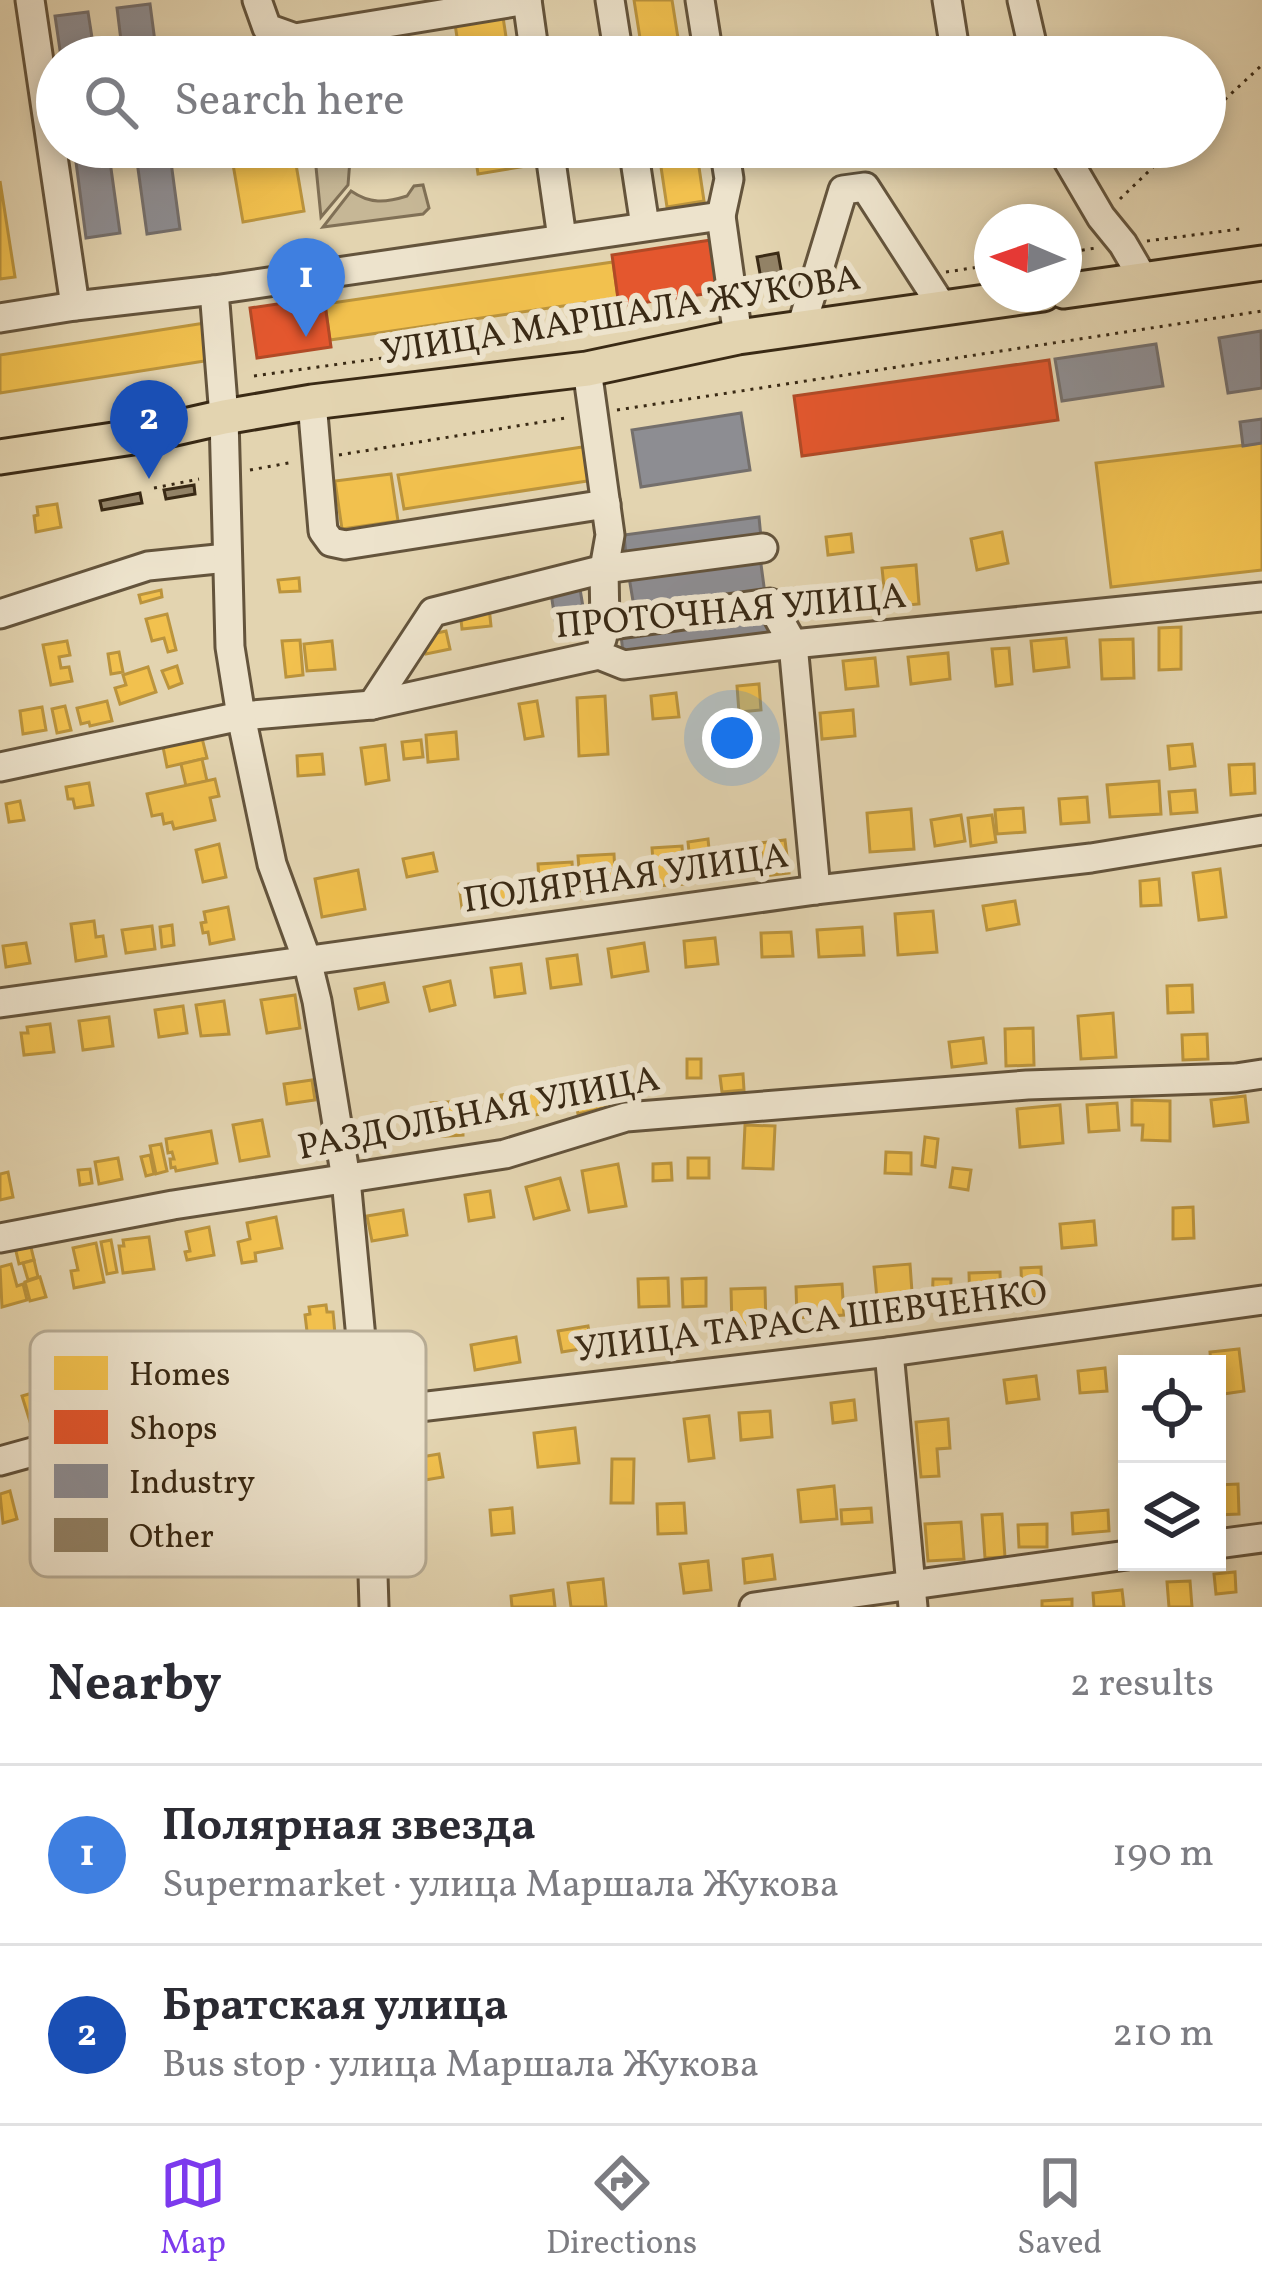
<!DOCTYPE html>
<html lang="en">
<head>
<meta charset="utf-8">
<style>
	body { margin:0; font-family:Vollkorn,serif; background:#f2f2f3; color:#2b2b33 }
	.controls { position:absolute; right:36px; bottom:36px; display:grid; overflow:hidden; border-radius:0px; box-shadow:0 6px 18px #0003 }
	.controls button { width:108px; height:108px; display:grid; place-items:center; padding:0; border:0; border-bottom:3px solid #e1e1e2; background:#fff; color:#2b2b33; font:60px sans-serif }
	.compass { position:absolute; left:974px; top:204px; width:108px; height:108px; border-radius:50%; background:#fff; box-shadow:0 6px 18px #0003; rotate:272deg }
	.you { position:absolute; left:732px; top:738px; width:42px; height:42px; margin:-30px; border:9px solid #fff; border-radius:50%; background:#1a73e8; box-shadow:0 0 0 18px #1a73e833 }
	.badge { display:grid; place-items:center; width:78px; height:78px; border-radius:50%; background:#7c3aed; color:#fff; font-size:39px; font-weight:700 }
	.pin { position:absolute; translate:-50% -99px; filter:drop-shadow(0 3px 6px #0008) }
	.pin::after { content:''; position:absolute; top:63px; width:42px; height:36px; background:inherit; clip-path:polygon(0 0,100% 0,50% 100%) }
	.list { margin:0; padding:0; list-style:none }
	h2 { display:flex; justify-content:space-between; align-items:center; height:156px; margin:0; padding:0 48px; font-size:51px }
	h2 small { font-size:39px; font-weight:400; color:#7c7c81 }
	.list li { display:grid; grid-template-columns:78px 1fr auto; gap:36px; align-items:center; box-sizing:border-box; height:180px; padding:0 48px; border-top:3px solid #e1e1e2 }
	.list b { display:block; font-size:45px; white-space:nowrap }
	.list p { margin:0; font-size:39px; white-space:nowrap; color:#7c7c81 }
	.list em { font-size:39px; font-style:normal; color:#7c7c81 }
	.icon { flex:none; width:66px; height:66px; fill:none; stroke:currentColor; stroke-width:2; stroke-linecap:round; stroke-linejoin:round }
	.map { position:relative; flex:none; width:1262px; height:1607px; overflow:hidden }
	.search { position:absolute; background:#fff; box-shadow:0 6px 18px #0003; left:36px; right:36px; top:36px; height:132px; display:flex; align-items:center; gap:30px; box-sizing:border-box; padding:0 42px; border-radius:66px; color:#7c7c81; font-size:45px }
	.sheet { height:516px; background:#fff }
	nav { display:flex; justify-content:space-around; align-items:center; box-sizing:border-box; height:168px; border-top:3px solid #e1e1e2; background:#fff; font-size:33px; color:#7c7c81 }
	nav a { display:grid; justify-items:center; gap:6px }
	nav .on { color:#7c3aed }
	.map>svg:first-child { display:block }
	.green { fill:#c6b796; stroke:#807056; stroke-width:3 }
	.homes { fill:#f2c14e; stroke:#bb943d; stroke-width:3 }
	.shops { fill:#e4572e; stroke:#b14a26; stroke-width:3 }
	.industry { fill:#8d8d92; stroke:#746f6c; stroke-width:3 }
	.building { fill:#928266; stroke:#3a2a15; stroke-width:3 }
	.lines { fill:none; stroke-linecap:round; stroke-linejoin:round }
	.minor-casing { stroke:#64543c; stroke-width:33 }
	.major-casing { stroke:#3a2a15; stroke-width:39 }
	.path { stroke:#3a2a15; stroke-width:3; stroke-dasharray:3 6; stroke-linecap:butt }
	.minor { stroke:#ede3cc; stroke-width:27 }
	.major { stroke:#e3d4b0; stroke-width:33 }
	.labels { text-anchor:middle; dominant-baseline:central; stroke-width:12; stroke-linejoin:round; paint-order:stroke }
	.street-label { font-size:36px; fill:#3a2a15; stroke:#ede3cc }
	.key { fill:#ede3cc; stroke:#b7ac95; stroke-width:3 }
	.key-label { font-size:33px; fill:#3a2a15 }
</style>
</head>
<body>
<div class="map">
<svg width="1262" height="1607" viewBox="0 0 1262 1607">
	<rect width="100%" height="100%" fill="#e3d4b0"/>
	<filter id="stains"><feTurbulence type="fractalNoise" baseFrequency=".00167" numOctaves="4"/><feColorMatrix values="0 0 0 0 .2 0 0 0 0 .09 0 0 0 0 .02 0 0 0 .5 -.17"/></filter>
	<radialGradient id="worn" r=".72"><stop offset=".6" stop-color="#630" stop-opacity="0"/><stop offset="1" stop-color="#630" stop-opacity=".3"/></radialGradient>
	<g class="green">
		<polygon points="314,147 351,147 348,185 321,217"/>
		<path d="M423 185 429 208 423 214 323 227 351 191C370 204 385 203 407 196L414 186Z"/>
	</g>
	<g class="homes">
		<polygon points="634,0 672,0 681,57 643,57"/>
		<polygon points="503,17 509,57 460,57 455,24"/>
		<polygon points="230,147 293,147 304,211 243,222"/>
		<polygon points="474,147 523,147 526,166 478,174"/>
		<polygon points="658,147 696,147 704,201 667,207"/>
		<polygon points="0,181 15,277 0,279"/>
		<polygon points="613,262 618,298 330,340 325,304"/>
		<polygon points="205,323 211,360 0,393 0,355"/>
		<polygon points="1262,443 1262,570 1111,587 1096,463"/>
		<polygon points="589,446 594,480 404,509 398,475"/>
		<polygon points="391,474 398,521 342,529 335,481"/>
		<polygon points="57,504 61,527 36,532 34,516 38,515 37,507"/>
		<polygon points="1002,532 1008,563 977,570 971,539"/>
		<polygon points="851,534 853,552 828,555 826,537"/>
		<polygon points="916,565 919,604 886,607 882,568"/>
		<polygon points="299,578 300,591 280,592 278,580"/>
		<polygon points="161,590 162,597 141,603 139,595"/>
		<polygon points="489,607 491,626 462,629 460,610"/>
		<polygon points="167,614 176,650 168,652 164,638 152,641 146,619"/>
		<polygon points="1181,627 1181,669 1159,670 1159,628"/>
		<polygon points="446,631 450,649 426,654 423,636"/>
		<polygon points="1066,638 1069,667 1034,671 1031,641"/>
		<polygon points="1133,639 1134,678 1102,679 1100,640"/>
		<polygon points="300,640 303,675 286,677 282,641"/>
		<polygon points="67,641 70,655 59,657 61,668 69,667 72,681 51,685 43,645"/>
		<polygon points="332,641 335,669 307,671 304,644"/>
		<polygon points="1009,648 1012,684 996,686 992,649"/>
		<polygon points="119,652 123,672 111,674 108,654"/>
		<polygon points="948,653 950,679 911,684 908,657"/>
		<polygon points="875,658 878,686 846,689 843,661"/>
		<polygon points="177,666 182,683 169,688 162,671"/>
		<polygon points="148,667 156,692 120,704 115,688 126,685 123,675"/>
		<polygon points="759,684 761,710 739,712 737,686"/>
		<polygon points="676,693 679,717 653,719 651,696"/>
		<polygon points="605,696 608,754 579,756 577,698"/>
		<polygon points="107,701 112,721 90,726 89,722 81,724 77,708"/>
		<polygon points="537,701 543,736 525,739 519,704"/>
		<polygon points="65,706 71,730 57,733 52,709"/>
		<polygon points="42,707 46,730 23,734 20,711"/>
		<polygon points="853,710 855,736 822,739 820,713"/>
		<polygon points="456,732 458,759 428,762 426,735"/>
		<polygon points="202,738 207,758 167,767 163,747"/>
		<polygon points="421,740 423,757 404,759 402,742"/>
		<polygon points="1192,744 1195,766 1170,769 1168,746"/>
		<polygon points="385,745 389,780 366,784 361,748"/>
		<polygon points="322,754 324,774 298,776 297,756"/>
		<polygon points="202,759 207,781 186,786 181,764"/>
		<polygon points="1254,764 1255,793 1231,795 1229,765"/>
		<polygon points="215,779 219,796 210,798 215,820 174,829 172,822 164,824 162,814 152,816 147,794"/>
		<polygon points="1159,781 1161,814 1110,817 1107,785"/>
		<polygon points="89,783 93,805 75,808 73,799 68,799 66,787"/>
		<polygon points="1195,790 1197,812 1171,814 1169,792"/>
		<polygon points="1087,797 1089,822 1061,824 1059,799"/>
		<polygon points="20,801 24,820 9,822 6,804"/>
		<polygon points="1023,808 1025,832 997,834 995,810"/>
		<polygon points="911,809 914,849 870,852 867,813"/>
		<polygon points="961,815 965,841 935,846 931,820"/>
		<polygon points="992,815 996,842 971,846 968,818"/>
		<polygon points="708,839 712,879 692,881 688,842"/>
		<polygon points="785,840 789,873 764,876 760,843"/>
		<polygon points="219,844 226,877 203,882 196,850"/>
		<polygon points="682,846 685,884 655,886 652,848"/>
		<polygon points="433,853 437,871 407,877 403,859"/>
		<polygon points="614,854 616,893 581,895 578,856"/>
		<polygon points="572,862 574,894 540,896 538,864"/>
		<polygon points="1220,869 1226,917 1199,920 1193,873"/>
		<polygon points="358,870 365,909 322,917 315,879"/>
		<polygon points="505,879 508,903 462,908 459,884"/>
		<polygon points="1159,879 1161,905 1141,906 1140,881"/>
		<polygon points="1015,901 1019,924 987,930 983,906"/>
		<polygon points="228,907 234,939 210,944 208,932 203,933 201,923 206,922 204,912"/>
		<polygon points="933,911 937,952 898,955 895,914"/>
		<polygon points="94,921 96,937 103,936 106,956 76,961 71,924"/>
		<polygon points="172,925 174,945 162,947 160,927"/>
		<polygon points="152,926 155,949 126,953 122,930"/>
		<polygon points="862,927 864,955 819,957 817,930"/>
		<polygon points="791,932 793,956 762,957 761,933"/>
		<polygon points="715,938 718,964 686,967 684,941"/>
		<polygon points="26,943 30,963 6,967 3,946"/>
		<polygon points="644,943 648,971 612,977 608,949"/>
		<polygon points="577,955 581,984 551,988 547,959"/>
		<polygon points="521,964 525,993 495,997 491,968"/>
		<polygon points="450,981 455,1005 430,1011 424,987"/>
		<polygon points="384,983 388,1002 359,1009 355,989"/>
		<polygon points="1192,985 1193,1012 1168,1013 1167,986"/>
		<polygon points="295,995 300,1028 267,1033 261,1000"/>
		<polygon points="224,1001 229,1034 201,1036 196,1005"/>
		<polygon points="183,1006 187,1033 159,1037 155,1010"/>
		<polygon points="1113,1013 1116,1057 1081,1059 1078,1016"/>
		<polygon points="109,1017 113,1046 83,1050 79,1021"/>
		<polygon points="50,1024 54,1052 24,1055 21,1033 28,1033 27,1027"/>
		<polygon points="1033,1028 1034,1065 1006,1066 1005,1029"/>
		<polygon points="1207,1034 1208,1059 1183,1060 1182,1035"/>
		<polygon points="983,1038 986,1063 952,1067 949,1042"/>
		<rect x="687" y="1059" width="14" height="19"/>
		<polygon points="743,1074 744,1090 722,1092 720,1076"/>
		<polygon points="312,1080 315,1100 287,1104 284,1084"/>
		<polygon points="602,1082 608,1107 578,1114 573,1089"/>
		<polygon points="539,1090 542,1114 504,1119 501,1095"/>
		<polygon points="1245,1096 1248,1122 1214,1126 1211,1100"/>
		<polygon points="1132,1100 1170,1101 1170,1141 1142,1140 1143,1125 1132,1125"/>
		<polygon points="462,1101 463,1135 433,1137 431,1103"/>
		<polygon points="1117,1103 1119,1130 1089,1132 1087,1105"/>
		<polygon points="1060,1105 1063,1143 1020,1147 1017,1109"/>
		<polygon points="262,1120 269,1156 240,1161 233,1125"/>
		<polygon points="745,1125 775,1126 773,1169 743,1168"/>
		<polygon points="211,1131 217,1163 176,1171 175,1167 171,1168 170,1159 174,1159 172,1152 168,1153 166,1139"/>
		<polygon points="925,1137 938,1139 935,1167 922,1165"/>
		<polygon points="161,1144 167,1171 156,1174 150,1146"/>
		<polygon points="886,1152 911,1153 911,1174 885,1173"/>
		<polygon points="150,1155 154,1174 146,1176 141,1157"/>
		<polygon points="118,1158 122,1179 99,1184 95,1162"/>
		<rect x="688" y="1158" width="21" height="20"/>
		<polygon points="671,1163 672,1180 653,1181 653,1164"/>
		<polygon points="618,1164 626,1206 589,1212 582,1171"/>
		<polygon points="953,1168 971,1170 968,1190 950,1187"/>
		<polygon points="90,1169 92,1183 80,1185 78,1170"/>
		<polygon points="8,1172 13,1197 0,1200 0,1174"/>
		<polygon points="560,1178 569,1210 534,1219 526,1187"/>
		<polygon points="490,1191 494,1217 469,1221 465,1195"/>
		<polygon points="1193,1207 1194,1238 1173,1239 1173,1208"/>
		<polygon points="403,1210 407,1235 372,1241 367,1216"/>
		<polygon points="276,1217 282,1248 255,1253 256,1261 242,1263 238,1242 250,1239 247,1223"/>
		<polygon points="1094,1221 1096,1245 1062,1248 1060,1224"/>
		<polygon points="209,1227 214,1255 187,1260 185,1252 190,1251 186,1232"/>
		<polygon points="149,1237 154,1269 123,1273 119,1246 124,1246 123,1240"/>
		<polygon points="111,1240 117,1272 107,1274 101,1242"/>
		<polygon points="30,1243 34,1260 19,1264 15,1247"/>
		<polygon points="96,1243 104,1282 74,1288 71,1271 78,1270 73,1248"/>
		<polygon points="34,1260 38,1277 28,1280 23,1263"/>
		<polygon points="11,1264 17,1286 23,1284 27,1300 2,1307 0,1267"/>
		<polygon points="910,1264 913,1306 878,1309 874,1267"/>
		<polygon points="1041,1267 1042,1298 1022,1298 1021,1268"/>
		<polygon points="1000,1272 1001,1303 970,1304 969,1273"/>
		<polygon points="40,1277 46,1297 30,1301 25,1282"/>
		<polygon points="668,1278 669,1306 639,1307 638,1279"/>
		<polygon points="706,1278 706,1306 683,1307 682,1279"/>
		<polygon points="933,1279 951,1279 950,1307 932,1306"/>
		<polygon points="842,1284 844,1315 797,1318 796,1287"/>
		<polygon points="765,1288 766,1326 732,1326 731,1289"/>
		<polygon points="326,1305 327,1312 333,1312 336,1345 309,1348 305,1315 310,1314 309,1307"/>
		<polygon points="588,1326 592,1347 562,1352 558,1331"/>
		<polygon points="516,1337 520,1362 475,1370 471,1345"/>
		<polygon points="1239,1349 1244,1391 1217,1395 1217,1364 1211,1364 1210,1352"/>
		<polygon points="1105,1368 1107,1391 1080,1393 1078,1371"/>
		<polygon points="1036,1376 1039,1399 1007,1403 1004,1380"/>
		<polygon points="39,1391 41,1399 54,1396 60,1417 31,1425 22,1396"/>
		<polygon points="854,1400 856,1420 833,1423 831,1403"/>
		<polygon points="770,1411 772,1437 741,1440 739,1413"/>
		<polygon points="709,1416 714,1458 689,1461 684,1419"/>
		<polygon points="948,1419 950,1448 937,1449 939,1476 921,1477 916,1422"/>
		<polygon points="575,1428 579,1463 538,1467 534,1433"/>
		<polygon points="439,1454 443,1477 413,1482 409,1459"/>
		<polygon points="612,1459 634,1459 633,1503 611,1503"/>
		<polygon points="1238,1484 1239,1514 1217,1515 1217,1485"/>
		<polygon points="834,1486 837,1519 801,1522 798,1490"/>
		<polygon points="10,1491 17,1519 3,1523 0,1494"/>
		<polygon points="684,1503 686,1533 658,1534 657,1504"/>
		<polygon points="512,1508 514,1533 492,1535 490,1510"/>
		<polygon points="871,1508 872,1522 842,1524 841,1510"/>
		<polygon points="1108,1510 1109,1531 1073,1534 1072,1513"/>
		<polygon points="1002,1514 1005,1557 985,1558 982,1515"/>
		<polygon points="961,1522 964,1559 928,1561 925,1524"/>
		<polygon points="1047,1524 1047,1547 1019,1547 1018,1525"/>
		<polygon points="772,1555 775,1579 745,1583 743,1559"/>
		<polygon points="708,1561 711,1590 684,1593 680,1564"/>
		<polygon points="1235,1572 1236,1592 1216,1594 1214,1574"/>
		<polygon points="603,1579 606,1607 571,1607 568,1583"/>
		<polygon points="1190,1581 1192,1607 1169,1607 1167,1582"/>
		<polygon points="553,1590 555,1607 512,1607 511,1596"/>
		<polygon points="1122,1590 1124,1607 1094,1607 1093,1593"/>
		<polygon points="1072,1599 1072,1607 1042,1607 1042,1601"/>
	</g>
	<g class="shops">
		<polygon points="711,240 719,292 619,306 612,255"/>
		<polygon points="324,297 331,347 257,358 250,308"/>
		<polygon points="1049,360 1058,420 802,456 794,396"/>
	</g>
	<g class="industry">
		<polygon points="150,4 157,57 123,57 117,8"/>
		<polygon points="88,12 95,57 61,57 55,16"/>
		<polygon points="74,147 108,147 120,233 86,238"/>
		<polygon points="135,147 169,147 180,229 147,234"/>
		<polygon points="1261,331 1262,388 1228,393 1219,338"/>
		<polygon points="1156,344 1163,386 1062,401 1055,359"/>
		<polygon points="741,413 750,470 641,487 632,430"/>
		<polygon points="1262,419 1262,443 1243,446 1240,422"/>
		<polygon points="759,517 761,538 626,556 624,535"/>
		<polygon points="760,557 765,594 635,613 629,577"/>
		<polygon points="580,589 586,625 573,627 574,637 558,639 551,593"/>
		<polygon points="770,614 772,632 623,653 621,635"/>
	</g>
	<g class="building">
		<polygon points="778,253 782,275 761,279 757,257"/>
		<polygon points="194,485 195,494 166,499 164,490"/>
		<polygon points="140,493 142,503 102,510 100,501"/>
	</g>
	<g class="lines">
		<defs>
			<g id="minor">
				<polyline points="30,0 75,306"/>
				<polyline points="257,0 267,28 295,38 527,0"/>
				<polyline points="527,0 535,57"/>
				<polyline points="610,0 619,57"/>
				<polyline points="700,0 709,57"/>
				<polyline points="947,0 956,57"/>
				<polyline points="1022,0 1035,57"/>
				<polyline points="549,147 562,238"/>
				<polyline points="633,147 645,226"/>
				<polyline points="1060,147 1101,217 1123,244 1144,280"/>
				<polyline points="721,216 729,179 724,147"/>
				<polyline points="0,318 75,306 214,290"/>
				<polyline points="801,328 843,190 865,187 943,308"/>
				<polyline points="587,369 610,535 604,569 605,626 602,639"/>
				<polyline points="312,402 323,531 331,542 345,545 606,504"/>
				<polyline points="0,614 148,566 227,558"/>
				<polyline points="605,626 770,603 793,644 816,890"/>
				<polyline points="372,705 433,612 604,569 763,548"/>
				<polyline points="0,767 241,716 372,705 599,655 624,665 793,644 1262,597"/>
				<polyline points="0,1003 816,890 1091,858 1262,830"/>
				<polyline points="0,1238 173,1205 505,1154 626,1117 1027,1085 1236,1078 1262,1074"/>
				<polyline points="889,1352 913,1607"/>
				<polyline points="368,1413 889,1352 1262,1300"/>
				<polyline points="0,1461 362,1361"/>
				<polyline points="1217,1544 1262,1538"/>
				<polyline points="374,1607 368,1413 346,1179 317,1001 307,960 272,864 241,716 230,647 224,417 214,290 721,216 738,337"/>
				<polyline points="754,1607 1127,1555"/>
			</g>
			<g id="major">
				<polyline points="1064,291 1262,263"/>
				<polyline points="0,457 140,436 224,417 312,402 587,369 738,337 1043,294"/>
			</g>
		</defs>
		<use href="#minor" class="minor-casing"/>
		<use href="#major" class="major-casing"/>
		<g class="path">
			<polyline points="1205,118 1262,65"/>
			<polyline points="1120,199 1174,147"/>
			<polyline points="1147,241 1240,229"/>
			<polyline points="1064,253 1096,248"/>
			<polyline points="946,272 992,265"/>
			<polyline points="254,376 397,356"/>
			<polyline points="617,410 1262,311"/>
			<polyline points="339,455 566,418"/>
			<polyline points="250,470 294,462"/>
			<polyline points="154,488 199,479"/>
		</g>
		<use href="#minor" class="minor"/>
		<use href="#major" class="major"/>
	</g>
	<g class="labels">
		<g class="street-label">
			<text transform="translate(621 317) rotate(-9)">УЛИЦА МАРШАЛА ЖУКОВА</text>
			<text transform="translate(731 613) rotate(-5)">ПРОТОЧНАЯ УЛИЦА</text>
			<text transform="translate(626 880) rotate(-8)">ПОЛЯРНАЯ УЛИЦА</text>
			<text transform="translate(479 1115) rotate(-11)">РАЗДОЛЬНАЯ УЛИЦА</text>
			<text transform="translate(811 1323) rotate(-7)">УЛИЦА ТАРАСА ШЕВЧЕНКО</text>
		</g>
	</g>
	<rect x="30" y="1331" width="396" height="246" rx="18" class="key"/>
	<rect x="54" y="1356" width="54" height="34" fill="#f2c14e"/>
	<rect x="54" y="1410" width="54" height="34" fill="#e4572e"/>
	<rect x="54" y="1464" width="54" height="34" fill="#8d8d92"/>
	<rect x="54" y="1518" width="54" height="34" fill="#928266"/>
	<g class="key-label">
		<text x="129" y="1385">Homes</text>
		<text x="129" y="1439">Shops</text>
		<text x="129" y="1493">Industry</text>
		<text x="129" y="1547">Other</text>
	</g>
	<rect width="100%" height="100%" filter="url(#stains)"/>
	<rect width="100%" height="100%" fill="url(#worn)"/>
</svg>
<div class="controls">
<button><svg class="icon" aria-label="locate" viewBox="0 0 24 24"><circle cx="12" cy="12" r="6"/><path d="M12 2v4M12 18v4M2 12h4M18 12h4"/></svg></button>
<button><svg class="icon" aria-label="layers" viewBox="0 0 24 24"><path d="M12 4l9 5-9 5-9-5zM3 14l9 5 9-5"/></svg></button>
</div>
<svg class="compass" viewBox="-18 -18 36 36"><path d="M0-13l5 13h-10z" fill="#e53935"/><path d="M0 13l5-13h-10z" fill="#7c7c81"/></svg>
<div class="you"></div>
<div class="pin badge" style="left:306px;top:337px;background:#3f7fe0">1</div>
<div class="pin badge" style="left:149px;top:479px;background:#1a4fb4">2</div>
<div class="search"><svg class="icon" aria-label="search" viewBox="0 0 24 24"><circle cx="10" cy="10" r="6"/><path d="M15 15l6 6"/></svg>Search here</div>
</div>
<section class="sheet">
<h2>Nearby<small>2 results</small></h2>
<ul class="list">
<li><span class="badge" style="background:#3f7fe0">1</span><div><b>Полярная звезда</b><p>Supermarket · улица Маршала Жукова</p></div><em>190 m</em></li>
<li><span class="badge" style="background:#1a4fb4">2</span><div><b>Братская улица</b><p>Bus stop · улица Маршала Жукова</p></div><em>210 m</em></li>
</ul>
</section>
<nav>
<a class="on"><svg class="icon" aria-label="map" viewBox="0 0 24 24"><path d="M3 6l6-2 6 2 6-2v14l-6 2-6-2-6 2zM9 4v14M15 6v14"/></svg>Map</a>
<a><svg class="icon" aria-label="directions" viewBox="0 0 24 24"><path d="M12 3l9 9-9 9-9-9zM9 14v-3h6M13 9l2 2-2 2"/></svg>Directions</a>
<a><svg class="icon" aria-label="saved" viewBox="0 0 24 24"><path d="M7 4h10v16l-5-4-5 4z"/></svg>Saved</a>
</nav>
</body>
</html>
